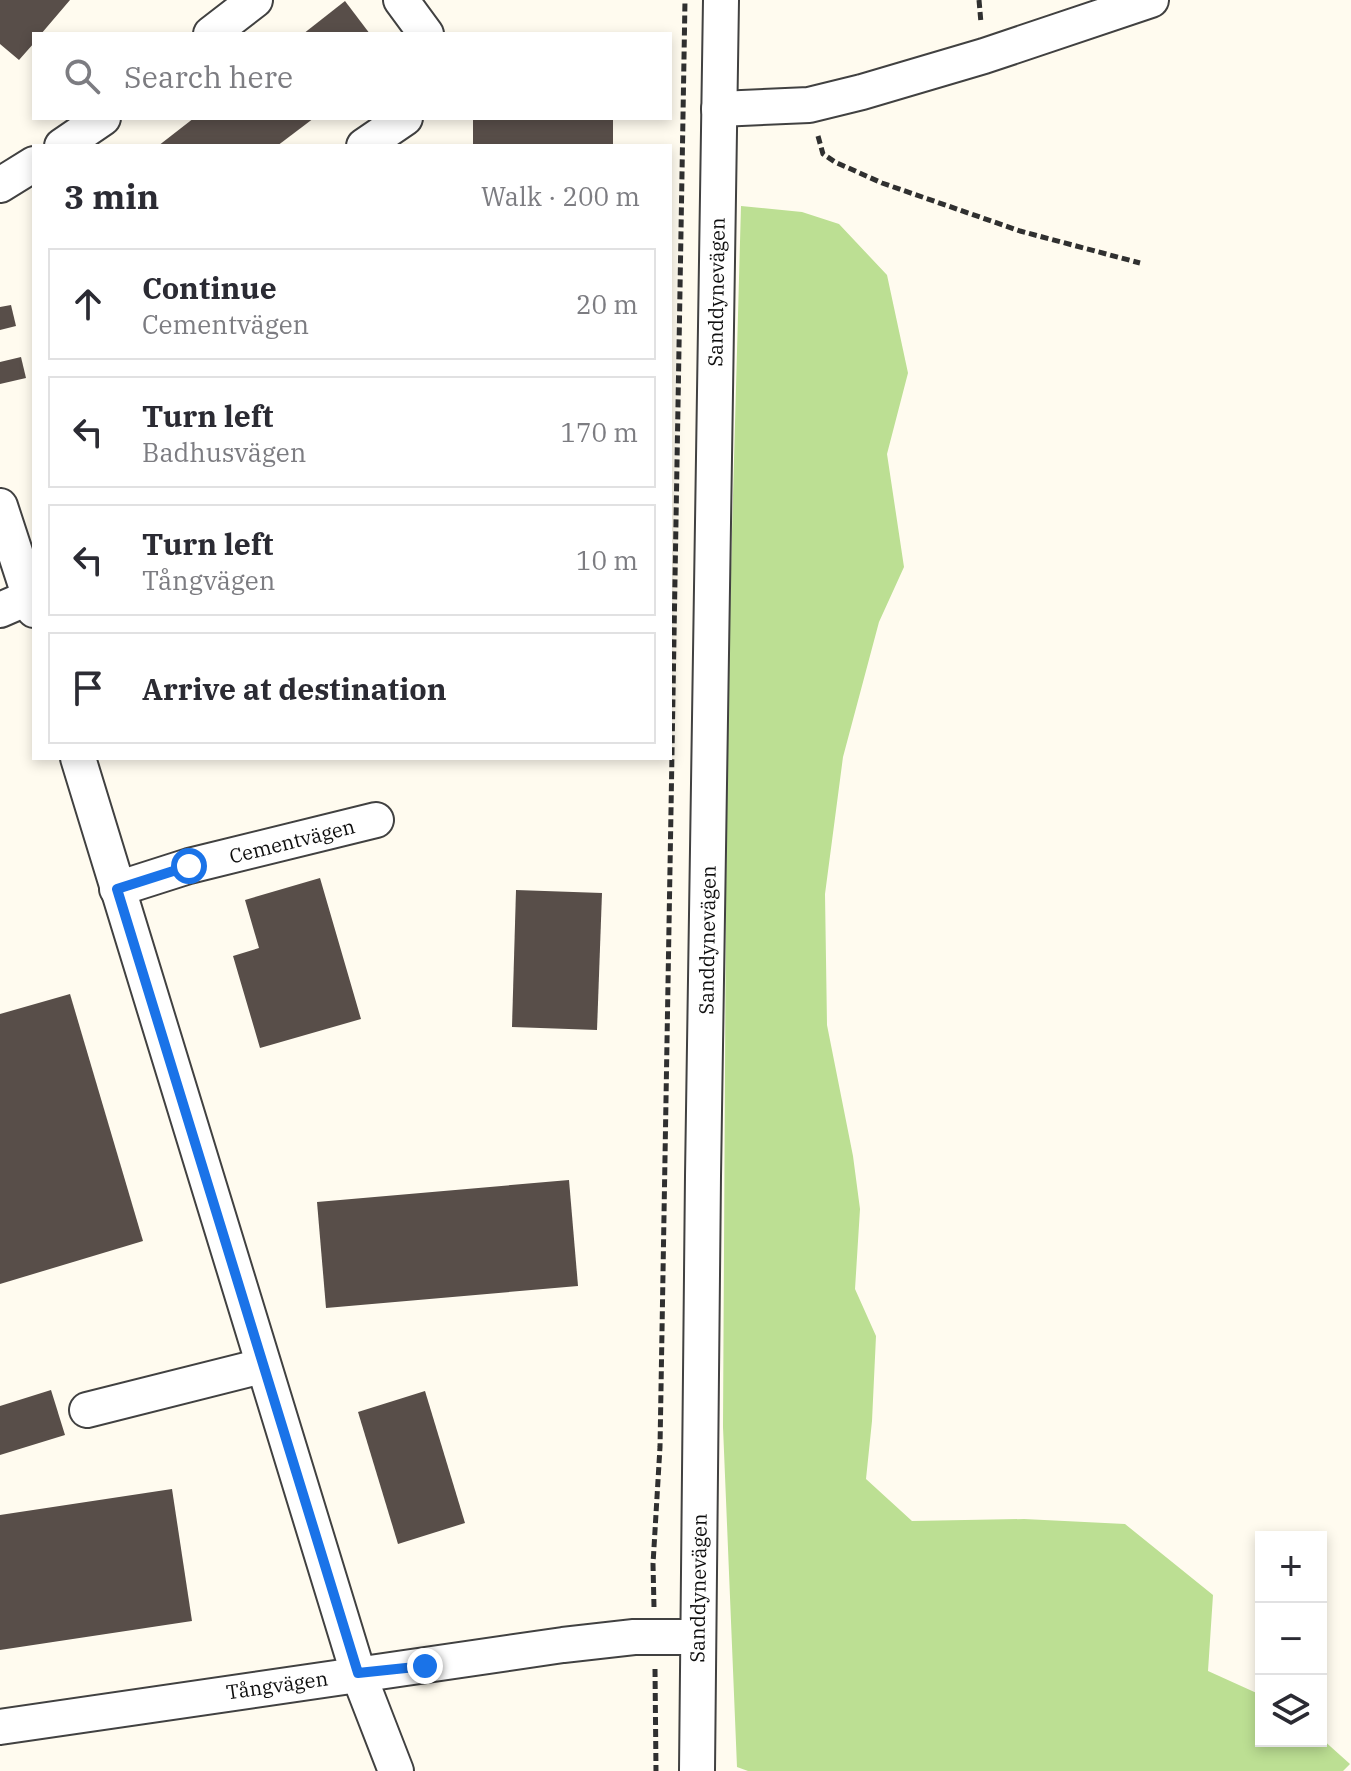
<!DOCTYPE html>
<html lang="en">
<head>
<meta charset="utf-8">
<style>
	body { margin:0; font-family:"IBM Plex Serif",serif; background:#f2f2f3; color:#2b2b33 }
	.controls { position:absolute; right:24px; bottom:24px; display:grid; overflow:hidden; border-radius:0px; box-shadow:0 4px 12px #0003 }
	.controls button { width:72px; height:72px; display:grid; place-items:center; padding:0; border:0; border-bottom:2px solid #e1e1e2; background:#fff; color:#2b2b33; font:40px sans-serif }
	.stop { position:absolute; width:24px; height:24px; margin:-18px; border:6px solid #1a73e8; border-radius:50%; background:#fff }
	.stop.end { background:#1a73e8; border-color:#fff; box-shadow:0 2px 8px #0008 }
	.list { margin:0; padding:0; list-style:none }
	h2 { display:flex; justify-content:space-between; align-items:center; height:104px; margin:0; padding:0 32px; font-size:34px }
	h2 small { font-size:26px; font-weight:400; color:#7c7c81 }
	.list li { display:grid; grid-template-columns:52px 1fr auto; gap:24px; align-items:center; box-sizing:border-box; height:112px; margin:0 16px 16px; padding:0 16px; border:2px solid #e1e1e2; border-radius:0px }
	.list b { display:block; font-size:30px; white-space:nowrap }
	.list p { margin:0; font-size:26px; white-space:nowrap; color:#7c7c81 }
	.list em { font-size:26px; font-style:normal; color:#7c7c81 }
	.icon { flex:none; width:44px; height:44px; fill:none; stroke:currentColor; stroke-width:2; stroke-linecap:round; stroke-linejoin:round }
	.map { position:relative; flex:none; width:1351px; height:1771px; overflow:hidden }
	.search { position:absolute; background:#fff; box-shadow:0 4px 12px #0003; left:32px; top:32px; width:640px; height:88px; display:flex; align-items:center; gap:20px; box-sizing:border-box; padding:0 28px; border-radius:0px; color:#7c7c81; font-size:30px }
	.panel { position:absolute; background:#fff; box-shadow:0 4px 12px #0003; left:32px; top:144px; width:640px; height:616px; border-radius:0px }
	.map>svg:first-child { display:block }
	.forest { fill:#bcdf93 }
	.building { fill:#584e49 }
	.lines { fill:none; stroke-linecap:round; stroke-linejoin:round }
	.minor-casing { stroke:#414141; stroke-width:38 }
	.path { stroke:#303030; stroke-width:5; stroke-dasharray:8 4; stroke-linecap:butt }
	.minor { stroke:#fff; stroke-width:34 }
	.route { stroke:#1a73e8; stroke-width:10 }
	.labels { text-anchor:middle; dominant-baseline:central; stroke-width:8; stroke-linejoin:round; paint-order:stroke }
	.street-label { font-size:20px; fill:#0e0e0e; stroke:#fff }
</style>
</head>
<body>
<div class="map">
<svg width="1351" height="1771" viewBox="0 0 1351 1771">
	<rect width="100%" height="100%" fill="#fffbef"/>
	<polygon class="forest" points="741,206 802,212 839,224 887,275 908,373 887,454 904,567 879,622 843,757 825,894 827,1025 853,1156 860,1209 855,1289 876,1336 872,1421 866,1479 912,1521 1024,1519 1125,1524 1213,1595 1208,1671 1261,1695 1261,1741 1321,1741 1321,1738 1350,1764 1343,1771 748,1771 737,1767 723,1427 727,714"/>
	<g class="building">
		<polygon points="0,0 70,0 41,34 34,34 34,43 19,60 0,44"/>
		<polygon points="345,1 370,34 303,34"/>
		<polygon points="194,118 314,118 277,146 158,146"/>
		<rect x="473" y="118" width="140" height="28"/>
		<polygon points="11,305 16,326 0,330 0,307"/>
		<polygon points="21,357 26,378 0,384 0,362"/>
		<polygon points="320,878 361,1019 260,1048 233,956 259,948 245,900"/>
		<polygon points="516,890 602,893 597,1030 512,1027"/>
		<polygon points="70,994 143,1241 0,1284 0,1014"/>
		<polygon points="569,1180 578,1286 326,1308 317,1202"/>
		<polygon points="51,1390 65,1435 0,1455 0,1406"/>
		<polygon points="425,1391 465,1523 398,1544 358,1412"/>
		<polygon points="172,1489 192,1621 0,1650 0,1515"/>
	</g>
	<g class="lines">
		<defs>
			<g id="minor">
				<polyline points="401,0 426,34"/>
				<polyline points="211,34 255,0"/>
				<polyline points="719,109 809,105 862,92 984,56 1151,0"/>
				<polyline points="62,146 103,118"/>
				<polyline points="364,146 405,118"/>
				<polyline points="0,185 34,164"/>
				<polyline points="0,506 34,610"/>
				<polyline points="0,610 30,597"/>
				<polyline points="78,758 358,1673 396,1771"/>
				<polyline points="117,889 189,866 376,820"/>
				<polyline points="87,1410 262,1366"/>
				<polyline points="0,1727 563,1645 634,1637 697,1637"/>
				<polyline points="697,1771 703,1176 721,0"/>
			</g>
		</defs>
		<use href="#minor" class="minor-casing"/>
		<g class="path">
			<polyline points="979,0 981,23"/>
			<polyline points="818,136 823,154 835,162 882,183 1020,231 1140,263"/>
			<polyline points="654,1607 653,1564 660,1447 685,0"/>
			<polyline points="655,1669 656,1771"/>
		</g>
		<use href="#minor" class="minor"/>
	</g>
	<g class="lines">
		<polyline class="route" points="189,866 117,889 358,1673 425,1666"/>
	</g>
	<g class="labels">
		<g class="street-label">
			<text transform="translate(716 292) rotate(-89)">Sanddynevägen</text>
			<text transform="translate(292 841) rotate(-14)">Cementvägen</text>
			<text transform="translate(707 940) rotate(-89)">Sanddynevägen</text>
			<text transform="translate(698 1588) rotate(-89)">Sanddynevägen</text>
			<text transform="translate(277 1685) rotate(-8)">Tångvägen</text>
		</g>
	</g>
</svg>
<div class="controls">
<button>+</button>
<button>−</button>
<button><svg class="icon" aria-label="layers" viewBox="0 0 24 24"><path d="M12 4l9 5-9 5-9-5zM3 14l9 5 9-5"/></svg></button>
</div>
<div class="stop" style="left:189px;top:866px"></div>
<div class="stop end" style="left:425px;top:1666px"></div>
<div class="search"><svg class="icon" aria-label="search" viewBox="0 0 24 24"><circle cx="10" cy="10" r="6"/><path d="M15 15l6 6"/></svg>Search here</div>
<section class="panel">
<h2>3 min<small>Walk · 200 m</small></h2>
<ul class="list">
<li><svg class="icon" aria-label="ahead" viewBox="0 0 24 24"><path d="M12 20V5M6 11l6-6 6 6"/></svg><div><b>Continue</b><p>Cementvägen</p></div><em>20 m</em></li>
<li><svg class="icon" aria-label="left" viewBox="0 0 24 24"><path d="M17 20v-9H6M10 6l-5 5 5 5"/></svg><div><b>Turn left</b><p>Badhusvägen</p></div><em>170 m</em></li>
<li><svg class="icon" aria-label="left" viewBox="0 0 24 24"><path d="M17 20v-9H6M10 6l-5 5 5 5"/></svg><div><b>Turn left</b><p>Tångvägen</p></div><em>10 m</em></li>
<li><svg class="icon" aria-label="arrive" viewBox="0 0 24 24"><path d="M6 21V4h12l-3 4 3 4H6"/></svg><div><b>Arrive at destination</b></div></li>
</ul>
</section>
</div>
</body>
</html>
